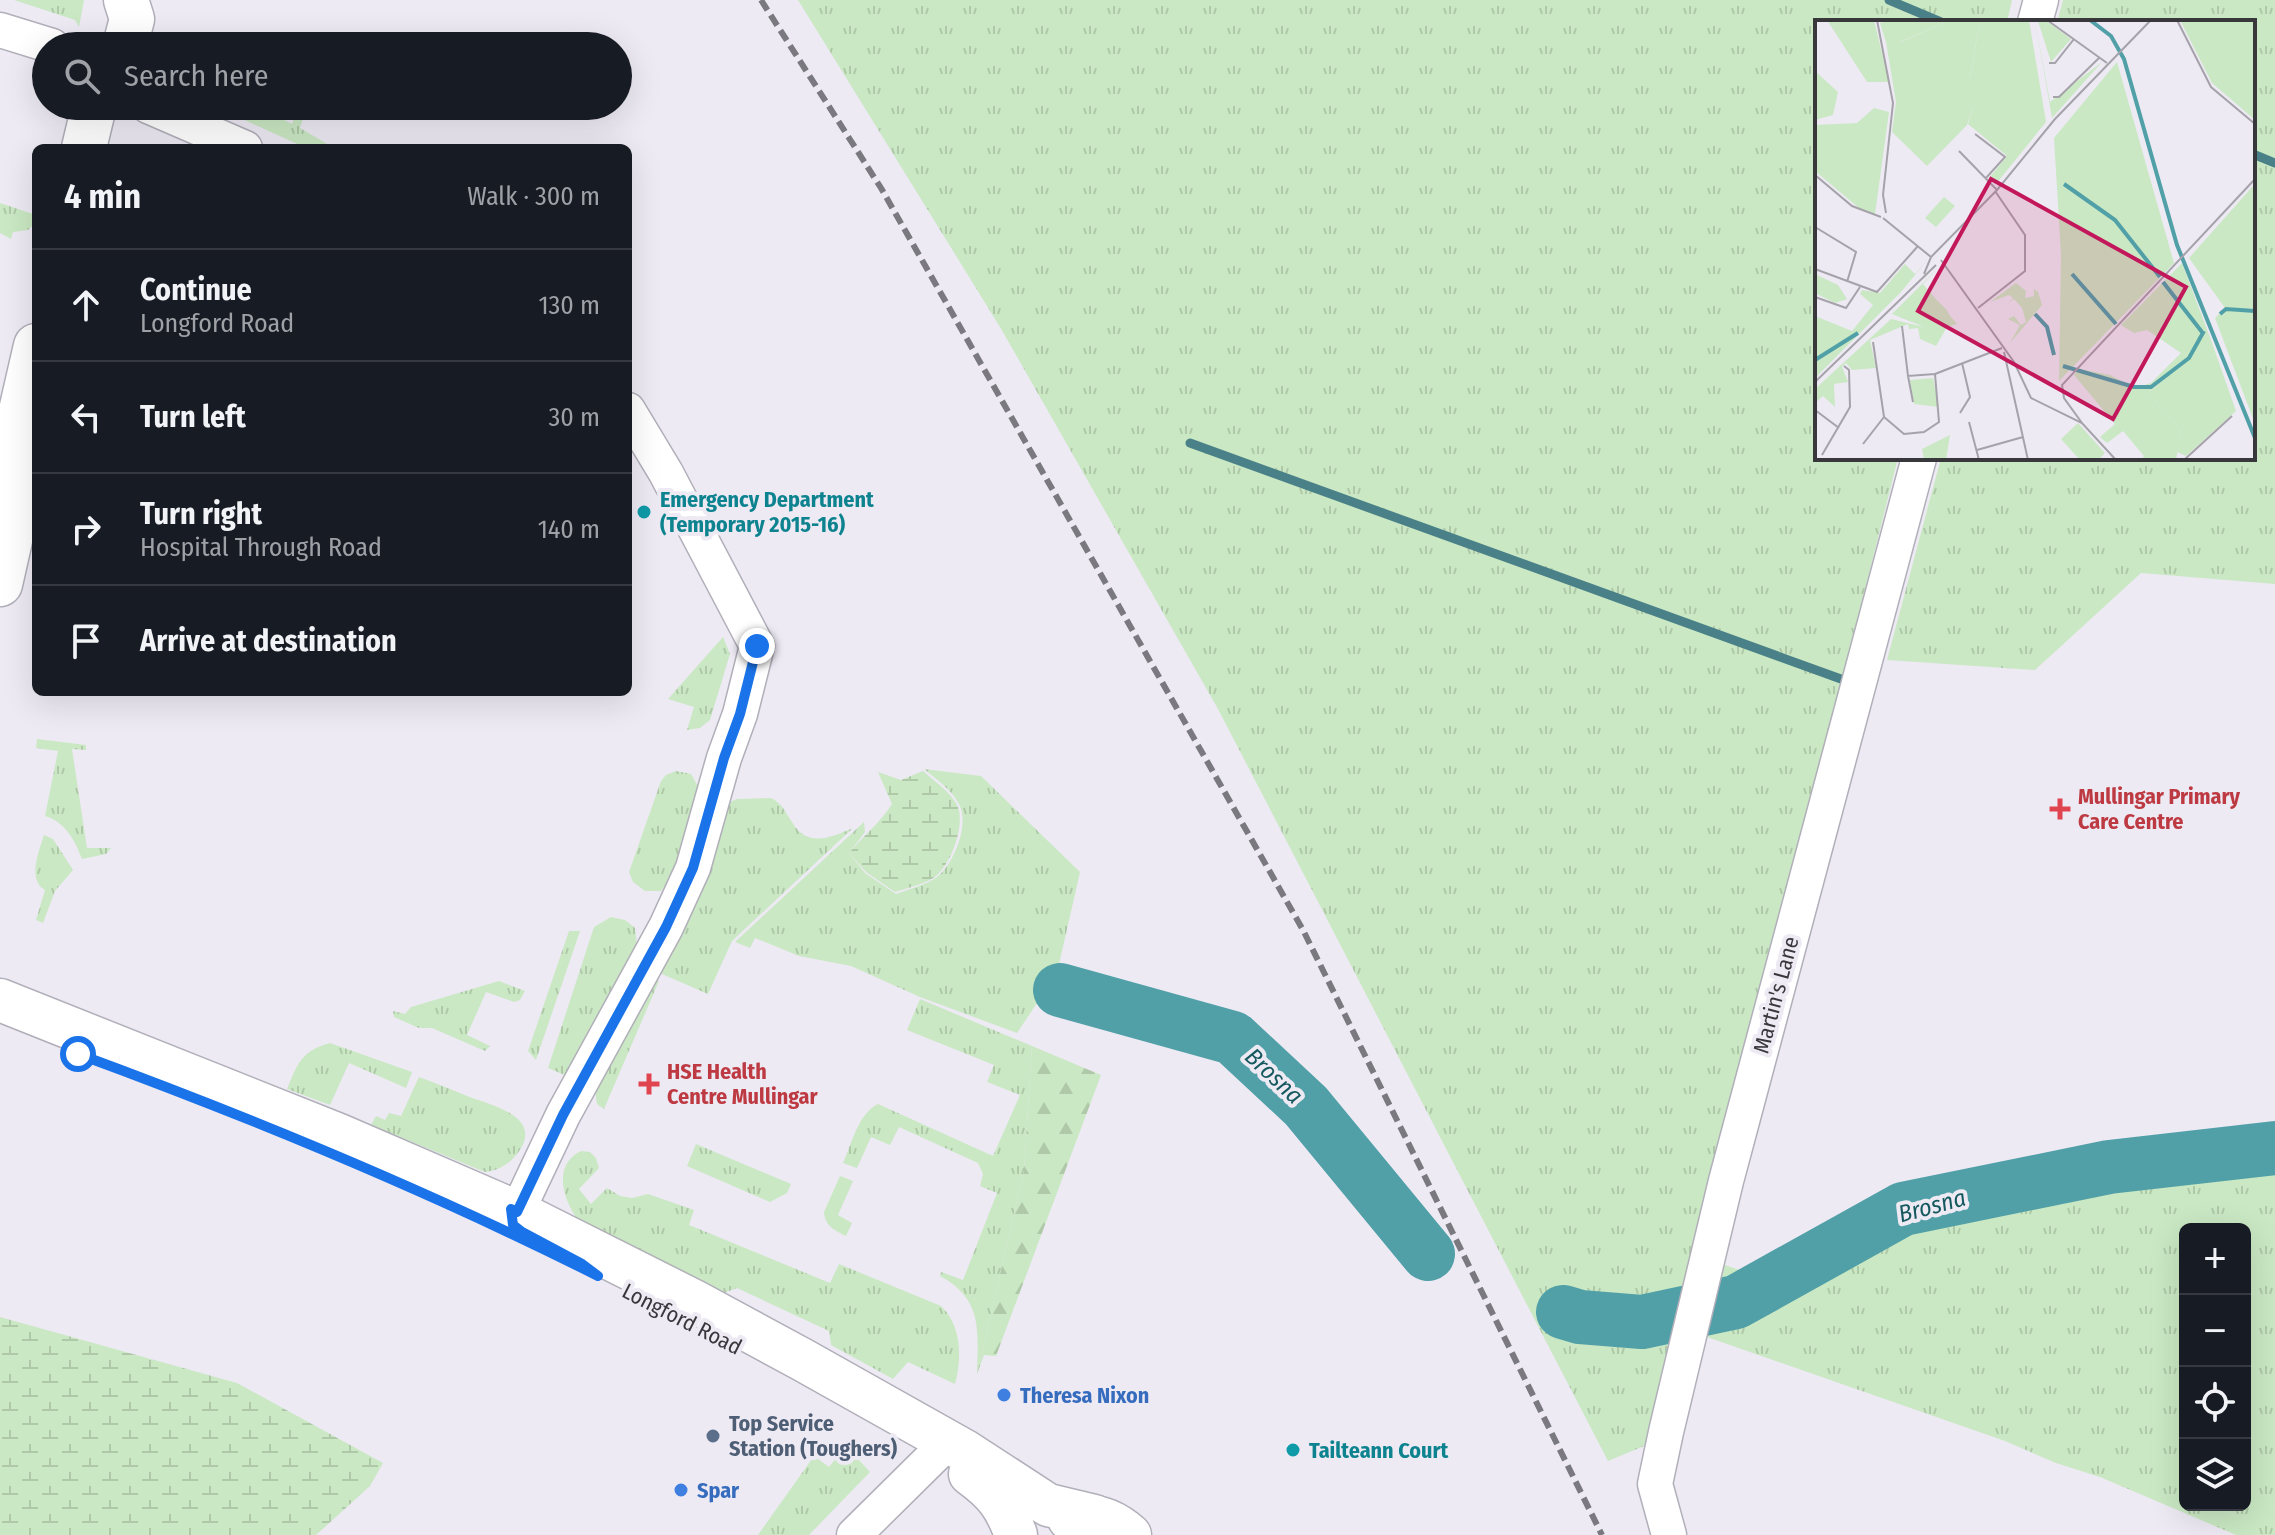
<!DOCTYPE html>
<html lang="en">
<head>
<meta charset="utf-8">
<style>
	body { margin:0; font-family:"Fira Sans Condensed",sans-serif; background:#242831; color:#f1f3f6 }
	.controls { position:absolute; right:24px; bottom:24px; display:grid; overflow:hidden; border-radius:12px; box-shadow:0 8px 32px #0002 }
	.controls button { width:72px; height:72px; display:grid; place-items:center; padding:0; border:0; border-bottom:2px solid #363941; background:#171b24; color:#f1f3f6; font:40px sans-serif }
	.stop { position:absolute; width:24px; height:24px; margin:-18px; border:6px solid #1a73e8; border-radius:50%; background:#fff }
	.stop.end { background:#1a73e8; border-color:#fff; box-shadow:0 2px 8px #0008 }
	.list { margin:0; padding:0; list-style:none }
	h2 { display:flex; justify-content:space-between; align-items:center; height:104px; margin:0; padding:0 32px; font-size:34px }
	h2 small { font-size:26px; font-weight:400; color:#9ea1a6 }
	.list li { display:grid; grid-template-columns:52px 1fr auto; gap:24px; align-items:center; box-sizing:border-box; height:112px; padding:0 32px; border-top:2px solid #363941 }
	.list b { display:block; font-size:30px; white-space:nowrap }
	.list p { margin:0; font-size:26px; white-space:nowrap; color:#9ea1a6 }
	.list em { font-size:26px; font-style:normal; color:#9ea1a6 }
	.icon { flex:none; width:44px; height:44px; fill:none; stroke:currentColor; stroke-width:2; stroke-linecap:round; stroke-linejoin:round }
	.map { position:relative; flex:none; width:2275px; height:1535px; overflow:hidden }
	.search { position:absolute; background:#171b24; box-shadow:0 8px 32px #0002; left:32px; top:32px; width:600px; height:88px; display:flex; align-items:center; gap:20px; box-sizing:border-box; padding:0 28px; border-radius:44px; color:#9ea1a6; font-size:30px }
	.panel { position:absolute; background:#171b24; box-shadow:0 8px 32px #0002; left:32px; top:144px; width:600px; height:552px; border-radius:12px }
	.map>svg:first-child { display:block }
	.grass { fill:url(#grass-tufts); fill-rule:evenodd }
	.forest { fill:url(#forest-firs) }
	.wetland { fill:url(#wetland-marsh) }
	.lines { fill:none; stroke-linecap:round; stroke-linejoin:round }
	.stream { stroke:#4a8087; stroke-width:9 }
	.river { stroke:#51a0a8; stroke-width:54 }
	.minor-casing { stroke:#b1afb9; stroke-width:37 }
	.tertiary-casing { stroke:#b1afb9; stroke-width:45 }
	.secondary-casing { stroke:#b1afb9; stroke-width:47 }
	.minor { stroke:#fff; stroke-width:34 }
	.tertiary { stroke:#fff; stroke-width:42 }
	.secondary { stroke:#fff; stroke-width:44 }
	.rail { stroke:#7a797f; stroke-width:6; stroke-dasharray:12 6; stroke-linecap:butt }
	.route { stroke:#1a73e8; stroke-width:10 }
	.culture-dot { fill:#0f9aa8; stroke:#edeaf4; stroke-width:3 }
	.health-dot { fill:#e0444e; stroke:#edeaf4; stroke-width:3 }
	.shop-dot { fill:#3f7fe0; stroke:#edeaf4; stroke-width:3 }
	.service-dot { fill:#5c6f8a; stroke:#edeaf4; stroke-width:3 }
	.labels { text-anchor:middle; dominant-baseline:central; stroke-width:8; stroke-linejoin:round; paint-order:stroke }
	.culture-label { font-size:22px; font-weight:bold; fill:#0d838f; stroke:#edeaf4; text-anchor:start }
	.health-label { font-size:22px; font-weight:bold; fill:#be3a42; stroke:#edeaf4; text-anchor:start }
	.street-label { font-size:22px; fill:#38373b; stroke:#edeaf4 }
	.shop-label { font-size:22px; font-weight:bold; fill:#366cbe; stroke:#edeaf4; text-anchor:start }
	.service-label { font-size:22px; font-weight:bold; fill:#4e5e75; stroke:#edeaf4; text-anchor:start }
	.water-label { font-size:24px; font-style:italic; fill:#15595f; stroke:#edeaf4 }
	.inset-river { fill:none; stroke:#51a0a8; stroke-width:4 }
	.inset-road { fill:none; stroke:#a5a2aa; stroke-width:2 }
	.view { fill:#c2185b; fill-opacity:0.15; stroke:#c2185b; stroke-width:4 }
	.inset-edge { fill:none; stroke:#38373b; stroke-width:4 }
</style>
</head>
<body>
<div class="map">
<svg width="2275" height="1535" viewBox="0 0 2275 1535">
	<defs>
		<pattern id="grass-tufts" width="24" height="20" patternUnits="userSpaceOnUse" patternTransform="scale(2)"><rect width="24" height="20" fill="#cae8c3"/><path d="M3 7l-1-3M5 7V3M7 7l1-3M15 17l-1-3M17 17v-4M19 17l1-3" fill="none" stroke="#aec8a8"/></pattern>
		<pattern id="forest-firs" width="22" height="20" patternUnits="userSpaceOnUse" patternTransform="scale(2)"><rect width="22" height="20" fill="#cae8c3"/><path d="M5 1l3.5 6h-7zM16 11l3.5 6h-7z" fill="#aec8a8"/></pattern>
		<pattern id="wetland-marsh" width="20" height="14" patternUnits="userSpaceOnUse" patternTransform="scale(2)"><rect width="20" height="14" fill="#cae8c3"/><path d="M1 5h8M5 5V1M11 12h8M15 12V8" fill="none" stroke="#aec8a8"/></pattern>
	</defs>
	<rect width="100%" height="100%" fill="#edeaf4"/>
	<g class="grass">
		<polygon points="14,0 84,0 79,27 75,20"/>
		<polygon points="798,0 2012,0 2007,22 1817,22 1817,458 1898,458 1666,1383 1644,1446 1608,1461 1218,709 1000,327"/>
		<polygon points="2063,0 2275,0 2275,584 2141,573 2035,670 1887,660 1941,458 2253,458 2253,22 2057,22"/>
		<polygon points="235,106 257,106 292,124 298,106 307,106 300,128 334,148 306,148 238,117"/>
		<polygon points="0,203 36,215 35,223 28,230 13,232 11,239 0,233"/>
		<polygon points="723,637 730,654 710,720 700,728 687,730 694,707 668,699"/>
		<path d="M37 739 86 745V750L72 749 87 848H111L106 854 82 859C75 840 65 822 45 816L58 751 36 748Z"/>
		<path d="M924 769 981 776 1080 872 1057 973 1017 1033 920 997 851 966 799 956 755 938 750 948 735 942 864 822 865 832 849 853 865 873 896 894C909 889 926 885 937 877 954 864 970 824 959 804 952 790 936 779 924 769Z"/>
		<polygon points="676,771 691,774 700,790 671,877 661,891 645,891 633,882 629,872 661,781 666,775"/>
		<path d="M771 798C783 804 785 812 792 822 807 848 830 838 853 828L732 941 708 994 655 971 730 802 737 799Z"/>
		<path d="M44 835 53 839 73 870 55 891 43 923 36 920 45 890C27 880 39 851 44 835Z"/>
		<polygon points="611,917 625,920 635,928 637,947 567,1076 548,1068 594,927"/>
		<polygon points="569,931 580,931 536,1060 528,1051"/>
		<polygon points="647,977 659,981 604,1109 597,1104 595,1091"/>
		<polygon points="499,981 525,991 520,1000 514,1002 486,992 467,1035 490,1046 485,1051 432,1028 419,1028 394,1017 393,1011 405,1014 411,1007"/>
		<path d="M920 999 1032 1046 1024 1170 977 1374C978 1331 983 1299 940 1276L941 1272 963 1280 997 1193 980 1186 983 1174 978 1163 899 1127 890 1145 871 1137 857 1168 843 1163C852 1143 858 1114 878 1104L993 1156 1020 1095 987 1082 994 1065 907 1030Z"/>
		<path d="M330 1043 412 1072 406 1088 349 1063 330 1105 287 1089C298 1063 301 1051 330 1043Z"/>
		<path d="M419 1077C435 1083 451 1089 467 1096 491 1105 546 1117 517 1154 509 1164 498 1171 485 1172L371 1125 376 1116 385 1120 389 1113 401 1116Z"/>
		<polygon points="696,1144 791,1184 787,1193 770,1202 687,1166"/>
		<path d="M581 1151 590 1152 596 1158 599 1168 579 1189 591 1204 607 1188 620 1196 632 1198 648 1194 694 1210 689 1225 830 1283 839 1264 941 1306C962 1326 962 1358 955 1384L908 1362 893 1379 831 1345 829 1331 737 1288 724 1293 578 1220C563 1200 552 1165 581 1151Z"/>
		<path d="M2275 1156V1535H2236L2100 1477 2056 1463 2005 1441 1707 1337 1722 1264 1757 1276 1872 1208 2029 1161ZM2185 1229H2245V1505H2185Z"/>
		<polygon points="846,1446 870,1472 809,1535 758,1535 814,1456 829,1467"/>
	</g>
	<g class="forest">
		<polygon points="1032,1046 1101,1075 996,1356 984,1355 977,1374 1024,1170"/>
		<path d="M840 1176 853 1181 838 1215 852 1223 846 1236C834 1230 825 1226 824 1212Z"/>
	</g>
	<g class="wetland">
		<path d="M923 771C934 781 952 793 958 807 965 826 951 864 936 876 926 884 907 888 895 892L866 872 849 853C863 836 881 822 892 804L878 772 901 780Z"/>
		<polygon points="0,1317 237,1383 383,1463 370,1486 316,1535 0,1535"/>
	</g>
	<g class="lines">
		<g class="stream">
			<polyline points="1889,0 1941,22"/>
			<polyline points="2253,154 2275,163"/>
			<polyline points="1190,443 1852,683"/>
		</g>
		<g class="river">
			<polyline points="1060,990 1233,1038 1306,1106 1428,1254"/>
			<polyline points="1563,1312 1580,1317 1642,1322 1736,1302 1903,1209 2109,1167 2275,1148"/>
		</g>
		<defs>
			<g id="minor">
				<polyline points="2035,22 2041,0"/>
				<polyline points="0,30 52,46"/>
				<polyline points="148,106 245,148"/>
				<polyline points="517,1212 563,1115 666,927 693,868 724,758 740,714 757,646 666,473 628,410"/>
				<polyline points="854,1535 938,1452"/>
				<polyline points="1669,1535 1655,1484 1666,1432 1726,1181 1919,458"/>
			</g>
			<g id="tertiary">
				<polyline points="0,1000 339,1135 517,1212 694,1301 803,1360 965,1451 1048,1505 1094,1516"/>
				<path d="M970 1474C996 1493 1005 1505 1016 1535"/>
				<path d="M1069 1519C1092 1512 1112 1519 1130 1535"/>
			</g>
			<g id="secondary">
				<polyline points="125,46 132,19 126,0"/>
				<polyline points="84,148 94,106"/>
				<polyline points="0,502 36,346"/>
				<polyline points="0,584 25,474"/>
			</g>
		</defs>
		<use href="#minor" class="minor-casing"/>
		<use href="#tertiary" class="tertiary-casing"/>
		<use href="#secondary" class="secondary-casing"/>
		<use href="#minor" class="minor"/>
		<use href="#tertiary" class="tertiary"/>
		<use href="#secondary" class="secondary"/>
		<polyline class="rail" points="761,0 881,188 1303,930 1602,1535"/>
	</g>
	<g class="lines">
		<path class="route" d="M78 1054C255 1119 429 1191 598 1276L582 1264 522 1232 513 1225 511 1209 517 1212 563 1115 666 927 693 868 724 758 740 714 757 646"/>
	</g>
	<g class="culture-dot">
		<circle cx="644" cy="512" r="8"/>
		<circle cx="1293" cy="1450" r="8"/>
	</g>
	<g class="health-dot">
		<path d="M2056 797h8v8h8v8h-8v8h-8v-8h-8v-8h8z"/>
		<path d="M645 1072h8v8h8v8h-8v8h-8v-8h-8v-8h8z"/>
	</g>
	<g class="shop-dot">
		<circle cx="1004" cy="1395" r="8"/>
		<circle cx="681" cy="1490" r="8"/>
	</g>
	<circle class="service-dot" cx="713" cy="1436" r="8"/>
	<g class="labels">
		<g class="culture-label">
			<text x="660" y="499">Emergency Department<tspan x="660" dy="25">(Temporary 2015-16)</tspan></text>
			<text x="1309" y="1450">Tailteann Court</text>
		</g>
		<g class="health-label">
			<text x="2078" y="796">Mullingar Primary<tspan x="2078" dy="25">Care Centre</tspan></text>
			<text x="667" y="1071">HSE Health<tspan x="667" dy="25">Centre Mullingar</tspan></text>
		</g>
		<g class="street-label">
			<text transform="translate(1776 995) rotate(-75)">Martin's Lane</text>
			<text transform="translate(682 1319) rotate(27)">Longford Road</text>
		</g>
		<g class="shop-label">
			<text x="1020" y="1395">Theresa Nixon</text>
			<text x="697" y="1490">Spar</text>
		</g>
		<g class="service-label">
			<text x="729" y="1423">Top Service<tspan x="729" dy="25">Station (Toughers)</tspan></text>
		</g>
		<g class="water-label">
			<text transform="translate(1274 1076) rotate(43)">Brosna</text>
			<text transform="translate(1932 1206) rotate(-15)">Brosna</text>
		</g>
	</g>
	<g transform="translate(1815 20)">
		<rect width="440" height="440" fill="#edeaf4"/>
		<path d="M12 0H59L74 62H52ZM76 0H135L85 22H71L65 3ZM165 0H214L231 102 181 164 175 157 192 136 153 104 166 61 155 58ZM230 0 256 19 236 42 223 1ZM365 0H440V100L397 63ZM302 42 359 243 244 361 246 235 239 118ZM59 88 74 92 60 194 44 188 0 151V105L42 103ZM129 177 140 186 121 207 110 198ZM113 239 86 272 0 358V296L37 311 58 285 45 274 47 270 65 273 90 244 100 254ZM367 243 396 320 333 373 366 410 361 440H326L329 436 308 411 292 423 285 417 300 404 259 355 264 349 295 355 320 368 336 363 366 333 332 310 319 313 306 305ZM123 248 108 264 142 304 132 307 121 326 105 319 103 308 94 309 93 304 55 320 61 348 37 350 31 343 27 347 33 362 19 364 20 387 8 376 0 383V369L76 299 109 307 77 294ZM201 263 211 271 210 278 219 276V269L223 272 227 285 195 323 205 305 193 299 199 296 206 305 211 302 207 288 199 279 193 283 198 278 194 275 175 282ZM410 288 440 289V404L400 298ZM118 358 124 387 99 384 95 360ZM135 415 131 440H109L107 429Z" fill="#cae8c3"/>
		<path d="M220 0 235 82 287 42 237 98Z" fill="#cae8c3"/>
		<path d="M91 247 99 256 0 356V297L37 312ZM0 254 23 265 32 279 20 283 0 273ZM107 266 131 289 139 303 112 306 88 293Z" fill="#cae8c3"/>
		<path d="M135 0H165L155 57 167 61 152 105 112 146 77 112 81 82 71 22H86Z" fill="#cae8c3"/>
		<path d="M0 51 23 72 18 95 0 100ZM438 166 440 289 410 288 374 238ZM396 320 421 391 371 436 362 432 366 410 333 373ZM263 403 290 433 283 440H265L246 419Z" fill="#cae8c3"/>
		<path class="inset-river" d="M275 0 296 16 309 39 362 225 440 418M249 164 300 200 345 257M257 254 301 304M348 262 387 312M220 294 232 307 239 335M405 294 411 289 440 291M0 340 43 313M248 346 319 367H336L374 338 389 311"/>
		<path class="inset-road" d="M62 0 78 83 68 175 71 193M232 0 292 43M362 0 396 67 440 104M234 43H240L259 19M238 77H244L285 37M160 114 190 137 171 158M144 131 182 170M0 155 37 186 66 197M68 198 116 237M0 207 41 232 32 262M126 240 199 342 216 378 267 403 301 440M0 249 62 272 103 226M109 254 116 237 182 170 240 99 336 0M0 277 31 288 45 267M163 288 210 251V215L180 171M87 306 93 356 120 354M58 322 69 397 89 414 109 412 124 402 120 354 187 328M189 332 213 440M93 356 98 382M0 362 121 245M0 390 24 408M145 393 155 377 147 343M154 402 164 440M267 403 249 378 247 365 440 159M48 424 69 397M162 430 208 417M7 435 35 387 34 350 29 346M369 440 417 396"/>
		<path class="view" d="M176 159 371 267 298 399 103 291Z"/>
		<rect width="440" height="440" class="inset-edge"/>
	</g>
</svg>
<div class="controls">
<button>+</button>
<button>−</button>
<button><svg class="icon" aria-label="locate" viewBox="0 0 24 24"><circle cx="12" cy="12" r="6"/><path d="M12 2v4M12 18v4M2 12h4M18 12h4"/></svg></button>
<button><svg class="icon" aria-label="layers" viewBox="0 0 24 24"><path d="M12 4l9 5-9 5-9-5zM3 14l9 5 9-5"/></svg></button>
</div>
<div class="stop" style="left:78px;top:1054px"></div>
<div class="stop end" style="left:757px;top:646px"></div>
<div class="search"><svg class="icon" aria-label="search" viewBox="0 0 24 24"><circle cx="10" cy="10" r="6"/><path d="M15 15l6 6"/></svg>Search here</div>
<section class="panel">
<h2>4 min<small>Walk · 300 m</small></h2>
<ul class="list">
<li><svg class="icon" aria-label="ahead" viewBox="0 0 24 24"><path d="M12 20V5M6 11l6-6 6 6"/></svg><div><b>Continue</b><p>Longford Road</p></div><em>130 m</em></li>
<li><svg class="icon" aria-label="left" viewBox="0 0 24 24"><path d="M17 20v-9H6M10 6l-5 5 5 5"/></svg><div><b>Turn left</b></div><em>30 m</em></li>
<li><svg class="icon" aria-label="right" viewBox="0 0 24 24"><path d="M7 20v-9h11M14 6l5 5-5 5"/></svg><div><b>Turn right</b><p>Hospital Through Road</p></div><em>140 m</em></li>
<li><svg class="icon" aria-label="arrive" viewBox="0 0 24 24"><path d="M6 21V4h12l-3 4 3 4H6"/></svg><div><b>Arrive at destination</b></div></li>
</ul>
</section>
</div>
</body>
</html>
